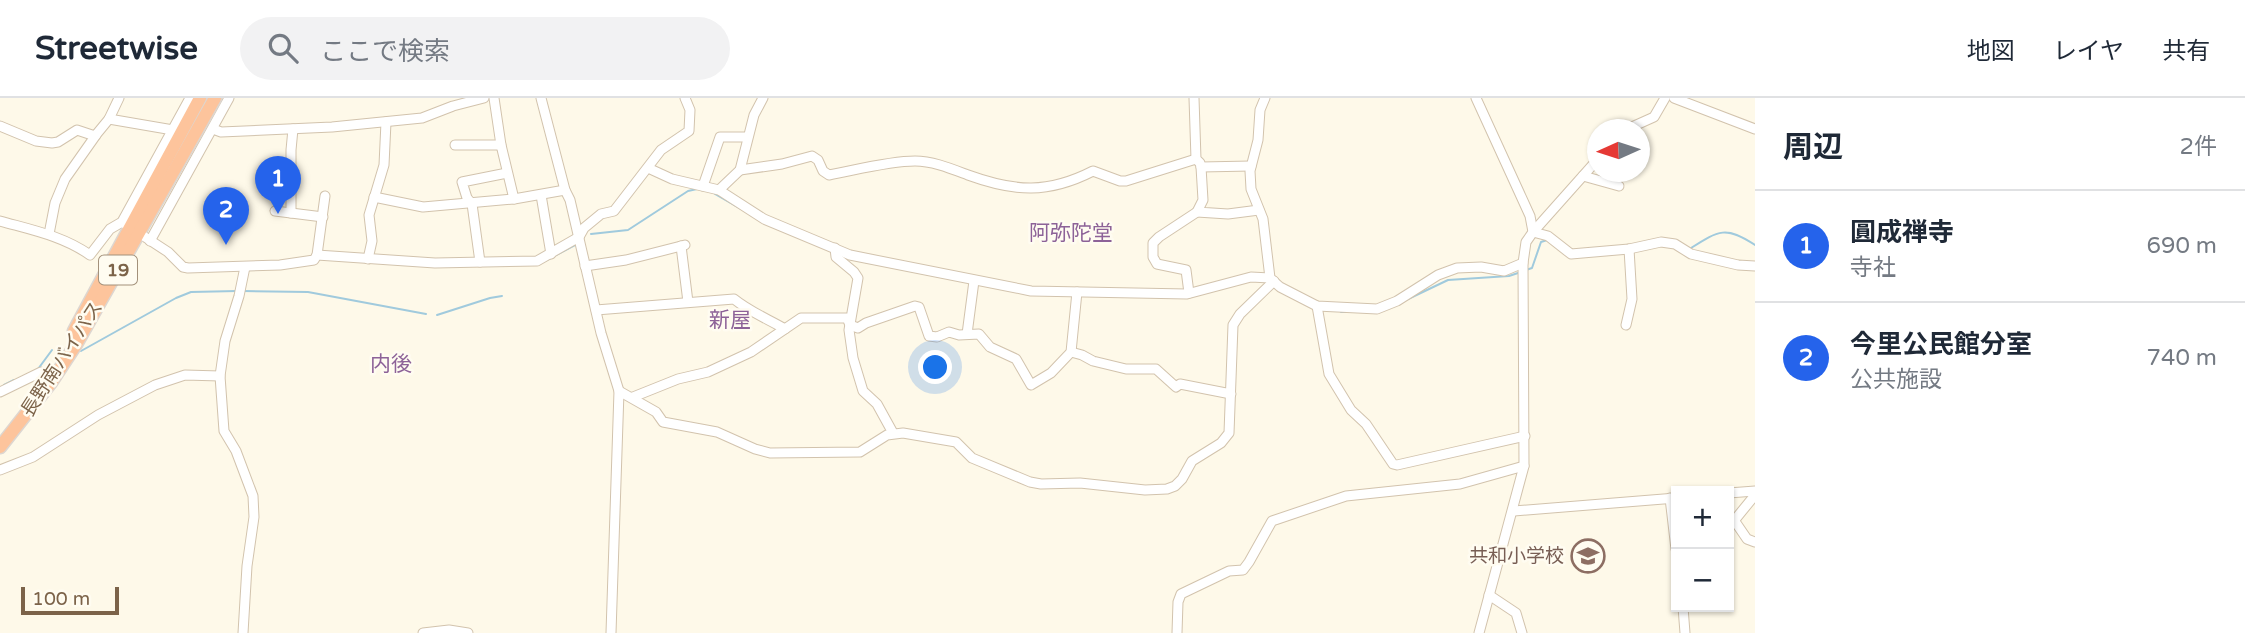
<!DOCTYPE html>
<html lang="ja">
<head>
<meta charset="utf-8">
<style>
	body { margin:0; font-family:"Varela Round","Noto Sans JP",sans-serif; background:#f2f2f3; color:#1f2937 }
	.controls { position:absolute; right:21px; bottom:21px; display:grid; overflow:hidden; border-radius:0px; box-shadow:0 2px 5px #0004 }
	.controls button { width:63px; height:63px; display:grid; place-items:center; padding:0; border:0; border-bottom:2px solid #e0e1e3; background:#fff; color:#1f2937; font:35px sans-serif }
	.compass { position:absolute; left:1587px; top:21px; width:63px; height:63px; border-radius:50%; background:#fff; box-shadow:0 2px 5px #0004; rotate:267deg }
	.scale { position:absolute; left:21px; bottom:18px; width:98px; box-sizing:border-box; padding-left:7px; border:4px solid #7c6349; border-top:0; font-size:19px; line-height:24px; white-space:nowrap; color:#7c6349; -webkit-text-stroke:5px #fffcf1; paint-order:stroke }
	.you { position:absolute; left:936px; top:270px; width:24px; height:24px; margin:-18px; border:5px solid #fff; border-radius:50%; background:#1a73e8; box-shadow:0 0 0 10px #1a73e833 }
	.badge { display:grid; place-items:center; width:46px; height:46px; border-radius:50%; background:#2563eb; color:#fff; font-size:23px; font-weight:700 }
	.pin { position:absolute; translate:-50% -58px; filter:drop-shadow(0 2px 4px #0008) }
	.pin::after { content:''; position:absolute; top:37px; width:24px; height:21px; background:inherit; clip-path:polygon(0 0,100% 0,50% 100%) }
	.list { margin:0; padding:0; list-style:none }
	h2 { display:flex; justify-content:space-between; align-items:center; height:91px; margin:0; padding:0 28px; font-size:30px }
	h2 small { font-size:23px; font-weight:400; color:#747a83 }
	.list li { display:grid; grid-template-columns:46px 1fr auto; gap:21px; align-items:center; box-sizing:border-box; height:112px; padding:0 28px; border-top:2px solid #e0e1e3 }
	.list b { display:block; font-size:26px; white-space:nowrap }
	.list p { margin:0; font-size:23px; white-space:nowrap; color:#747a83 }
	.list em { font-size:23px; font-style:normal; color:#747a83 }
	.icon { flex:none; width:38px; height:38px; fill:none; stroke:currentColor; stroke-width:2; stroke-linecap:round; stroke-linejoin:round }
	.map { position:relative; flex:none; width:1755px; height:535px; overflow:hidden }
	header { display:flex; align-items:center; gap:42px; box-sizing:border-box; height:98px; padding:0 35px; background:#fff; border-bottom:2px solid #e0e1e3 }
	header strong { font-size:33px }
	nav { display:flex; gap:38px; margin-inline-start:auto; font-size:24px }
	.search { width:490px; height:63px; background:#f2f2f3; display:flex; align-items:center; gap:18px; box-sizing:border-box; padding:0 24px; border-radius:38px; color:#747a83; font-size:26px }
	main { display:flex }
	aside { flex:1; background:#fff }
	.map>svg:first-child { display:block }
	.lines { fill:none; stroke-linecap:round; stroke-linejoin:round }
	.stream { stroke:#a0cadd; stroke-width:2 }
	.minor-casing { stroke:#d2c3ad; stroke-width:11 }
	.highway-casing { stroke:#ddd6d0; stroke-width:15 }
	.minor { stroke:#fff; stroke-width:9 }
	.highway { stroke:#fdc49c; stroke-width:12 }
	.labels { text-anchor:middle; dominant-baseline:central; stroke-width:5; stroke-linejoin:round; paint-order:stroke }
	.shield { fill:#fffcf1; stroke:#a3917b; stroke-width:2 }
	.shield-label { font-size:18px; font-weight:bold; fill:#7c6349 }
	.street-label { font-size:19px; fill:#7c6349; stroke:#fffcf1 }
	.education-label { font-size:19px; fill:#785e54; stroke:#fffcf1; text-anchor:end }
	.neighbourhood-label { font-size:21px; fill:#8d6298; stroke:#fffcf1 }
</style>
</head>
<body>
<header>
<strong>Streetwise</strong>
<div class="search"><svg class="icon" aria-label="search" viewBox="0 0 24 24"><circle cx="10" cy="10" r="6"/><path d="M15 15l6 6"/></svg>ここで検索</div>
<nav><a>地図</a><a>レイヤ</a><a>共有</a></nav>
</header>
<main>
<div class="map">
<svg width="1755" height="535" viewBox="0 0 1755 535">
	<rect width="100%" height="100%" fill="#fef9e9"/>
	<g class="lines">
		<g class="stream">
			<polyline points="715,96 741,111"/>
			<polyline points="591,136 628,132 688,93 697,91"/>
			<path d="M1691 150C1719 132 1726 128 1755 147"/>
			<polyline points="545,163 575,147"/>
			<polyline points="865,164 946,180"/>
			<polyline points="1526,172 1532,170 1541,144 1547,142"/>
			<polyline points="243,193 308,194 426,216"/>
			<polyline points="1406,202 1448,182 1509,178 1521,174"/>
			<polyline points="1341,214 1354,214"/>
			<polyline points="437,217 490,200 502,198"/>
			<polyline points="81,253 176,200 191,194 237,193"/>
			<polyline points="38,271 52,252"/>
			<polyline points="4,287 14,282"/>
		</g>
		<defs>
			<g id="minor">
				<polyline points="494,0 501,47 514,101"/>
				<polyline points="541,0 565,92 570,102 601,235 619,293 611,535"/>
				<polyline points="1194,0 1196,61 1200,65 1201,69 1251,68"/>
				<polyline points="1265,0 1260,12 1258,42 1250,73 1251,91 1263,121 1270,180"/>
				<polyline points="1476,0 1530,118 1533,134 1548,138 1571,156 1629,151 1661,144 1675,146 1691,156 1738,167 1755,168"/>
				<polyline points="1674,0 1755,31"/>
				<polyline points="109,21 173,32"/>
				<polyline points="0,28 36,43 52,45 58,44 77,32 95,38 109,21 119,0"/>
				<polyline points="213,31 221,34 332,29 422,20 453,8 484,0"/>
				<polyline points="1625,32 1654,19 1665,0"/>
				<polyline points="455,47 501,47"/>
				<polyline points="1201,69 1203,102 1197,114 1228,116 1259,112"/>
				<polyline points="648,70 672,81 719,92 764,121 850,157 1031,193 1187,196 1251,179 1270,180 1280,189 1317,208 1377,211 1397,203 1438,177 1457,170 1481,169 1504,173 1523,165"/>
				<path d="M740 72 782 66 812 58 818 62 823 73 829 77C856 72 889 63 915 63 933 63 952 71 968 77 1015 94 1048 96 1093 73L1120 83H1126L1196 61"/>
				<polyline points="1583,78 1619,88"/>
				<polyline points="703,88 720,39 747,39"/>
				<polyline points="719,92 740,72 754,17 763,0"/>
				<polyline points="541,97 551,156"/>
				<polyline points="374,99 423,109 514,101 565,92"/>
				<polyline points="275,113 323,119"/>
				<polyline points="291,115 291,52 293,31"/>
				<path d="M0 123C32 132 63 138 90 157L110 131 122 124 190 0"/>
				<polyline points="122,124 168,154 183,169 188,170 280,167 314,162 317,157 435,165 537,163 579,139 584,130 601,116 614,113 661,52 689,33 690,12 685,0"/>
				<polyline points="49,136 55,105 65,81 96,37"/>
				<polyline points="150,143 229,0"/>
				<polyline points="681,148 688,204"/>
				<polyline points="835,150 836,159 854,174 858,180 849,232 853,260 863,293 877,306 893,335"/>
				<polyline points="317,157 325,98"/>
				<polyline points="368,161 372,143 369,117 384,67 386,24"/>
				<polyline points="480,164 472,106 467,100 462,84 507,75"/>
				<polyline points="585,168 626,162 685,147"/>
				<polyline points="1189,195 1186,172 1157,166 1153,159 1153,145 1159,139 1197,114"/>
				<polyline points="1317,208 1329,276 1351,312 1366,326 1393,366 1397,367 1525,338"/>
				<path d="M596 212 734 201C750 214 768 221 785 231"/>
				<polyline points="1626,227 1632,201 1629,151"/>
				<polyline points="967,236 974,183"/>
				<polyline points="1071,254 1082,257 1093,263 1126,271 1156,271 1176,289 1180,286 1231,296"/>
				<polyline points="619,293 656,314 663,324 717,334 755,351 770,355 860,354 887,337 903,335 956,344 972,360 1030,384 1041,386 1080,385 1145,392 1167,391 1175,388 1182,381 1192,363 1221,345 1229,335 1233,227 1240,216 1274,183"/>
				<polyline points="0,294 41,274"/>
				<polyline points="633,299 678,281 708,274 751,254 801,220 847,220 850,227 858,230 866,225 915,208 919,209 929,238 937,239 949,234 959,237 979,236 990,249 1016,261 1031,287 1051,275 1071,254 1077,194"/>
				<polyline points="0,372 33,359 98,317 155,287 185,277 220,278"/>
				<polyline points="1729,395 1755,393"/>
				<polyline points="1670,400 1676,451"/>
				<polyline points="1514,413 1676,400"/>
				<polyline points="1734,422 1747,441 1755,444"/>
				<polyline points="1729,429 1755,397"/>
				<polyline points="1489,497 1516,515 1522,535"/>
				<polyline points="1683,509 1685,535"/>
				<polyline points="243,535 247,468 254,419 253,398 236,353 224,333 220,278 225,243 239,198 245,169"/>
				<polyline points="423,535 449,532 468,535"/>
				<polyline points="1177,535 1178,504 1181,496 1229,473 1243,472 1249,464 1272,423 1346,398 1460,386 1524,368"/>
				<polyline points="1479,535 1524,368 1523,165 1526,144 1533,134 1598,61"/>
			</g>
			<g id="highway">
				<polyline points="74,233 200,0"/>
				<polyline points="0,349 52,283 75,248 215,0"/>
			</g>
		</defs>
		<use href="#minor" class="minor-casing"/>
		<use href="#highway" class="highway-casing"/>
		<use href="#minor" class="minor"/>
		<use href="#highway" class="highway"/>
	</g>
	<defs>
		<symbol id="school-ring" viewBox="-11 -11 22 22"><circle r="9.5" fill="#fffcf1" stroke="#8d6e63" stroke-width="1.5"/><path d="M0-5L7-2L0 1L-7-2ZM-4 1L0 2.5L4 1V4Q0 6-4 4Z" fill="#8d6e63"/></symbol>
	</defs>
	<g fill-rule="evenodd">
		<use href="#school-ring" x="1569" y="439" width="38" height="38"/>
	</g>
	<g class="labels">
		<rect class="shield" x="99" y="157.5" width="38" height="29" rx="5"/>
		<g class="shield-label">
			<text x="118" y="172">19</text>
		</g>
		<g class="street-label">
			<text transform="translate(62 261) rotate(-57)">長野南バイパス</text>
		</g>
		<g class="education-label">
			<text x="1564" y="458">共和小学校</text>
		</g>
		<g class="neighbourhood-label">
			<text x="1071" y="135">阿弥陀堂</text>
			<text x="730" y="222">新屋</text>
			<text x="391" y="266">内後</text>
		</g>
	</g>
</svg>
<div class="controls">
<button>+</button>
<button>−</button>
</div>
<svg class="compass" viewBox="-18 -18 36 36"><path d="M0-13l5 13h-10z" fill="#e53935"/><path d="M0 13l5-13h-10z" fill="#747a83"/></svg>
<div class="scale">100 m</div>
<div class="you"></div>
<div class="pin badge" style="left:278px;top:116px">1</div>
<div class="pin badge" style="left:226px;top:147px">2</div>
</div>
<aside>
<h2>周辺<small>2件</small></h2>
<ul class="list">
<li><span class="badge">1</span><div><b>圓成禅寺</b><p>寺社</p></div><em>690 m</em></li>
<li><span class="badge">2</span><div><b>今里公民館分室</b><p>公共施設</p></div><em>740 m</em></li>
</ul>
</aside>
</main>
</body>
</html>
